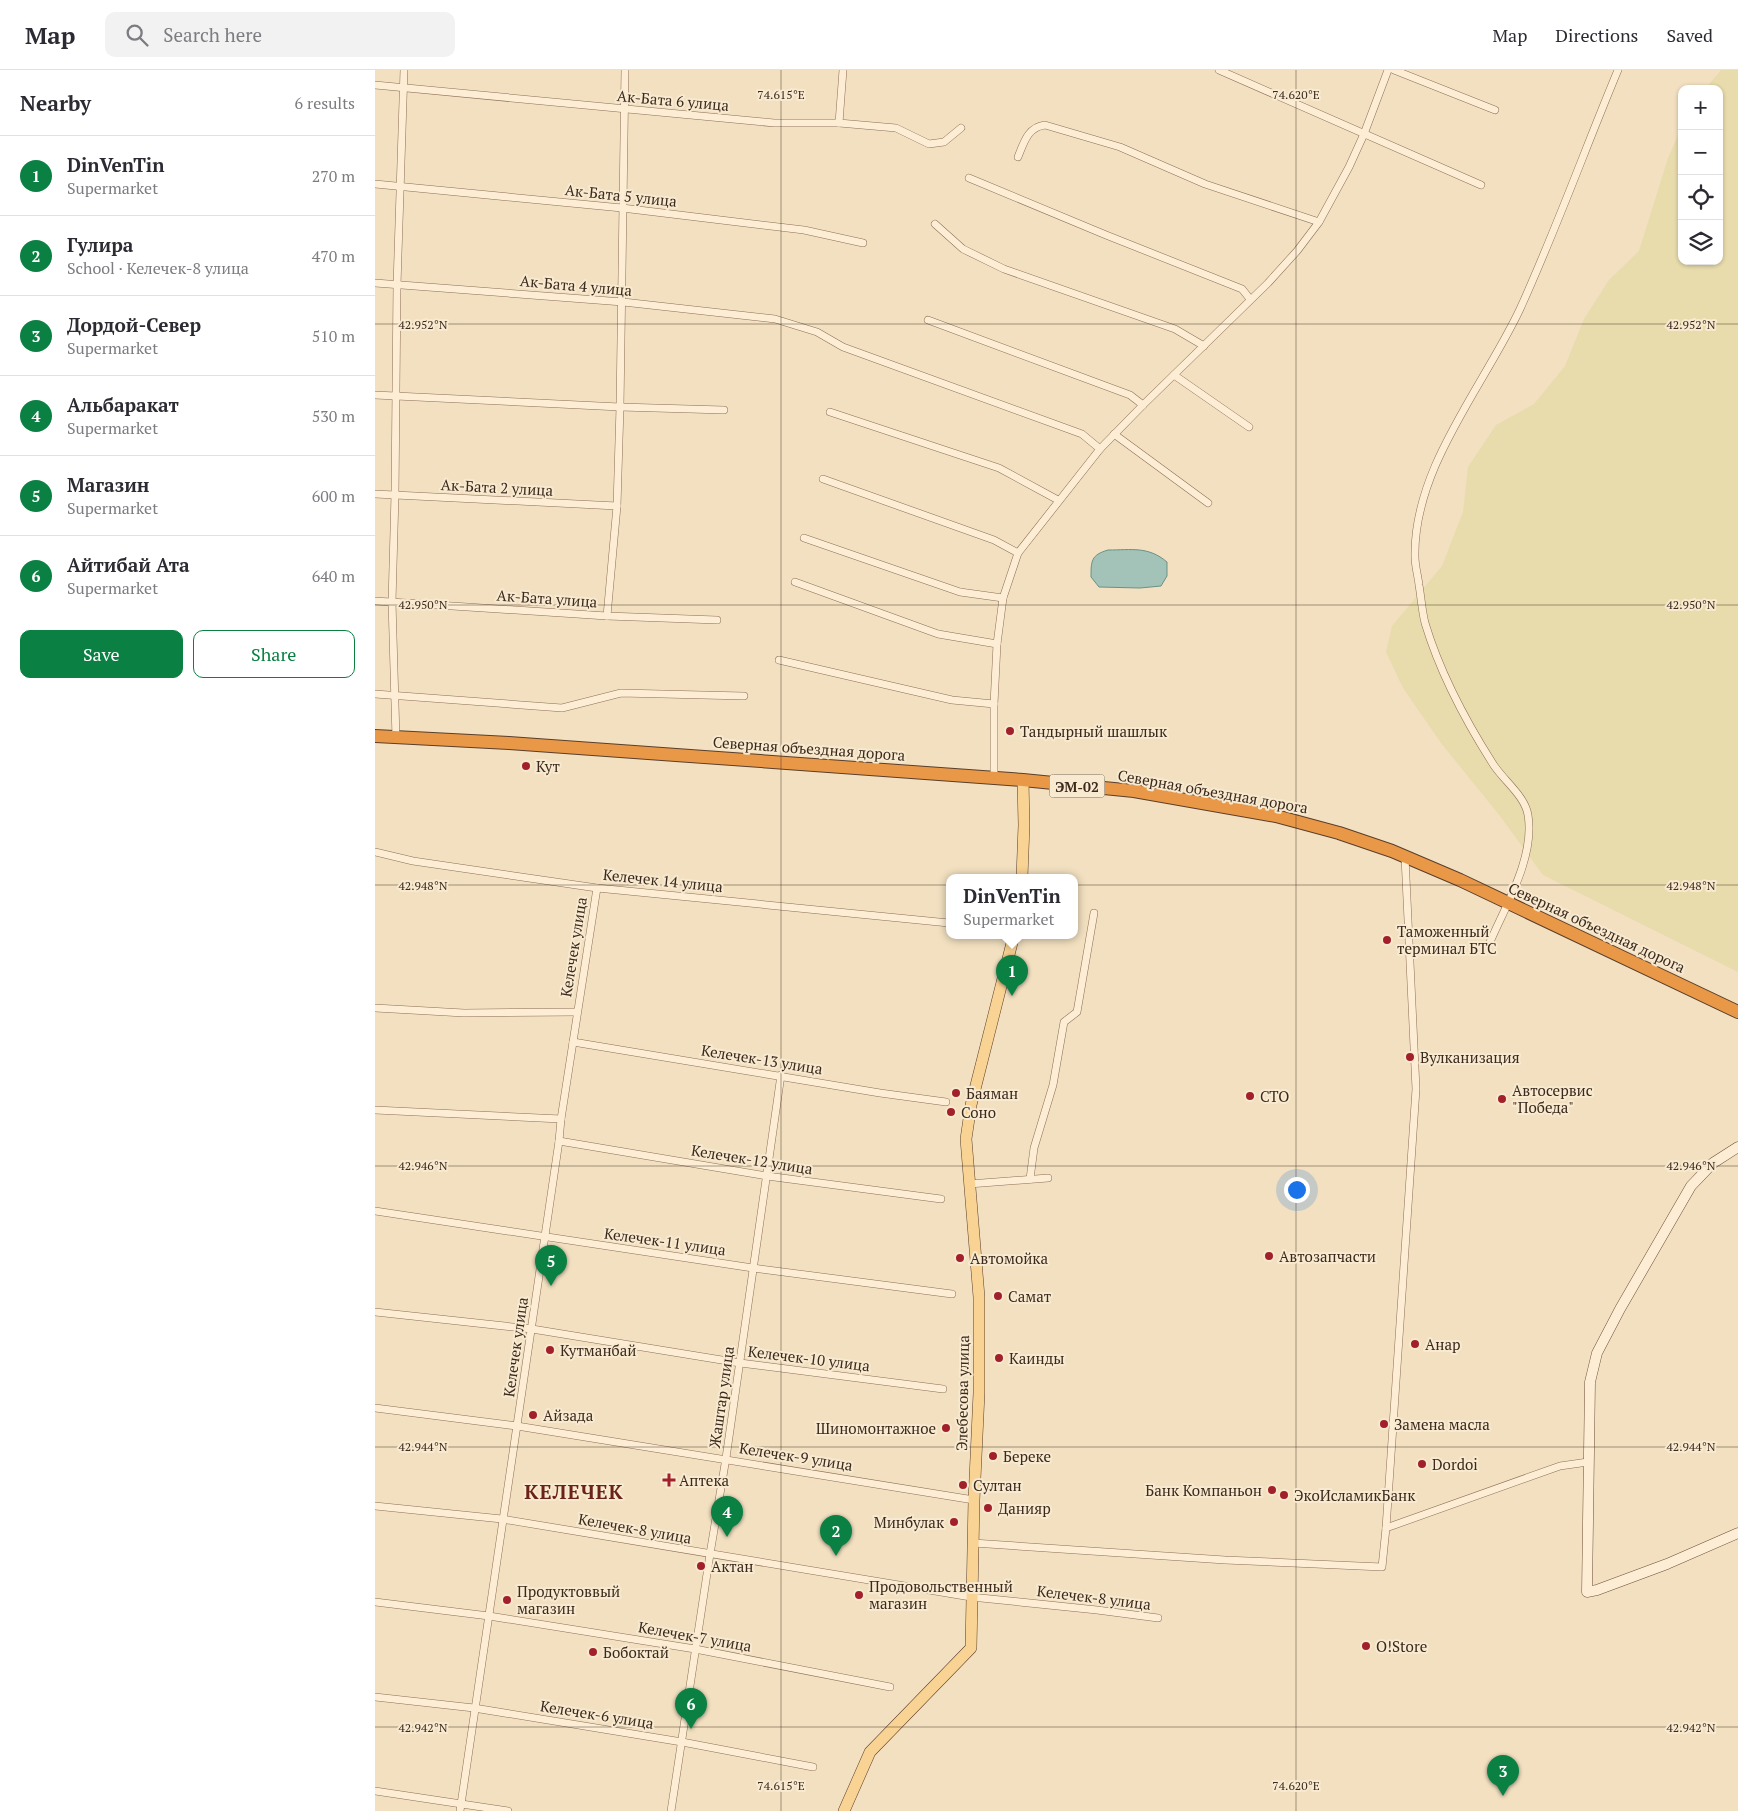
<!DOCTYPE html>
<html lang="en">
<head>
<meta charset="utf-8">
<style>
	body { margin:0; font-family:"PT Serif",serif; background:#f2f2f3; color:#2b2b33 }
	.controls { position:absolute; right:15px; top:15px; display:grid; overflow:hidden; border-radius:10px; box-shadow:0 1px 4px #0004 }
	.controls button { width:45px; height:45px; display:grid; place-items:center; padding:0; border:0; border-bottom:1px solid #e1e1e2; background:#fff; color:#2b2b33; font:25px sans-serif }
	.you { position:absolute; left:921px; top:1119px; width:18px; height:18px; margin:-12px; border:4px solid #fff; border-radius:50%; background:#1a73e8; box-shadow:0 0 0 8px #1a73e833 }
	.badge { display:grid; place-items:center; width:32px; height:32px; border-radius:50%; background:#0b8043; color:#fff; font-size:16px; font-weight:700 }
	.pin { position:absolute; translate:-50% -41px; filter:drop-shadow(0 1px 2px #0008) }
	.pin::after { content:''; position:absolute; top:26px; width:18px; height:15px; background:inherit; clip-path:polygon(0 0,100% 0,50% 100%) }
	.popup { position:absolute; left:571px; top:804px; width:132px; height:65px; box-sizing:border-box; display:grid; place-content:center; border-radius:10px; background:#fff; filter:drop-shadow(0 1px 4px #0005); font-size:16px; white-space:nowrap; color:#7c7c81 }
	.popup b { font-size:19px; color:#2b2b33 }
	.popup::after { content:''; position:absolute; left:50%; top:100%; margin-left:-10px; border:10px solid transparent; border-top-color:#fff }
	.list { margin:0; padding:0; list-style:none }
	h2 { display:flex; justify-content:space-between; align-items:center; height:65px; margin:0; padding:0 20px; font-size:21px }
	h2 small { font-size:16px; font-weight:400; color:#7c7c81 }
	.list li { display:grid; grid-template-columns:32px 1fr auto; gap:15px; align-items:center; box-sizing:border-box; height:80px; padding:0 20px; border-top:1px solid #e1e1e2 }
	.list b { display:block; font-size:19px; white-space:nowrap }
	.list p { margin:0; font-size:16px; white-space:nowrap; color:#7c7c81 }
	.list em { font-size:16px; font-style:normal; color:#7c7c81 }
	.actions { display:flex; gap:10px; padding:15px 20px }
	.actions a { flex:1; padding:11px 0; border:1px solid #0b8043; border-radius:10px; text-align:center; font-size:18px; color:#0b8043 }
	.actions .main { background:#0b8043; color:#fff }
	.icon { flex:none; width:28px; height:28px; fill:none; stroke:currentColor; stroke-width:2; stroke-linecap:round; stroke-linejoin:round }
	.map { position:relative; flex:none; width:1363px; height:1741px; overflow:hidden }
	header { display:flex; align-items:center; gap:30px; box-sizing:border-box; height:70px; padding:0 25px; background:#fff; border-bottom:1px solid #e1e1e2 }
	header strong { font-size:24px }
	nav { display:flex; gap:28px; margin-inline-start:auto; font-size:18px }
	.search { width:350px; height:45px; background:#f2f2f3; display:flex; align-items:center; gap:12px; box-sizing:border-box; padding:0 18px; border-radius:10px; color:#7c7c81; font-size:19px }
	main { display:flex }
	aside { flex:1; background:#fff }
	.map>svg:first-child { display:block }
	.farmland { fill:#e8dbac }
	.water { fill:#a3c3b8; stroke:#699285 }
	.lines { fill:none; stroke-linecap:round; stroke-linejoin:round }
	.street-casing { stroke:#8d6f56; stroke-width:8 }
	.secondary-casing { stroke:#6e5039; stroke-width:11 }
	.primary-casing { stroke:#5a3e2b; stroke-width:12 }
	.highway-casing { stroke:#5a3e2b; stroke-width:14 }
	.street { stroke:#fcedd4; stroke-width:7 }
	.secondary { stroke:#fcedd4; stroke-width:10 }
	.primary { stroke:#f9d394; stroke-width:11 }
	.highway { stroke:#e99848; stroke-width:12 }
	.ticks { fill:none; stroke:#3b291c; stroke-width:1; stroke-opacity:0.45 }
	.poi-dot { fill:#a1202a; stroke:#f8ead0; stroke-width:2 }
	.labels { text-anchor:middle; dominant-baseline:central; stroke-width:4; stroke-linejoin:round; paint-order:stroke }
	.shield { fill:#f8ead0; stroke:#746352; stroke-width:1 }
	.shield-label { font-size:14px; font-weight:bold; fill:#3b291c }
	.street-label { font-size:15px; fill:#3b291c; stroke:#f8ead0 }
	.poi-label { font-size:15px; fill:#3b291c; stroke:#f8ead0; text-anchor:start }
	.district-label { font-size:20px; font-weight:bold; letter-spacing:1px; fill:#6b2317; stroke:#f8ead0 }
	.ticks-label { font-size:12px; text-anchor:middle; fill:#3b291c; stroke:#f8ead0; stroke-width:4; stroke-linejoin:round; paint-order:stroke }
</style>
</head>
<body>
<header>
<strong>Map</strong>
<div class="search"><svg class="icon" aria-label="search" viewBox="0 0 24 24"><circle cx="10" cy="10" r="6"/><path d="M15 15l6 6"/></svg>Search here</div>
<nav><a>Map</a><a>Directions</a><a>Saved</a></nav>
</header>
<main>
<aside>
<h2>Nearby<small>6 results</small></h2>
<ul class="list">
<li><span class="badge">1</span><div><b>DinVenTin</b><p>Supermarket</p></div><em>270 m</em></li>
<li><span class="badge">2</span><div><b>Гулира</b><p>School · Келечек-8 улица</p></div><em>470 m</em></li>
<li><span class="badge">3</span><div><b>Дордой-Север</b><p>Supermarket</p></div><em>510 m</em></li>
<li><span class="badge">4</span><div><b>Альбаракат</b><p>Supermarket</p></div><em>530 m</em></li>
<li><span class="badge">5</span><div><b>Магазин</b><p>Supermarket</p></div><em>600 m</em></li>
<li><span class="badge">6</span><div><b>Айтибай Ата</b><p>Supermarket</p></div><em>640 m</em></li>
</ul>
<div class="actions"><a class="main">Save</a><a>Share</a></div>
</aside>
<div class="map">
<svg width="1363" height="1741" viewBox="0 0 1363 1741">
	<rect width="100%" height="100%" fill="#f2e0c0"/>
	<polygon class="farmland" points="1346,0 1363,0 1363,902 1168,805 1125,746 1066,673 1028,618 1011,582 1017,556 1067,496 1088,442 1093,397 1121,355 1159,334 1190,296 1209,249 1234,210 1264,181 1293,88 1307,56 1307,191 1344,191 1344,19 1330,19"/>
	<path class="water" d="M733 480C757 480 773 476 792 492V506L786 516 765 518 724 517 716 507C716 491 716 485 733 480Z"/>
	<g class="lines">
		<defs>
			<g id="street">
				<polyline points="844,0 1106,115"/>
				<polyline points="1019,0 1120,40"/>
				<polyline points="0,15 399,53 464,53 521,58 554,74 569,72 586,58"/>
				<polyline points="464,53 468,0"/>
				<path d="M643 87C649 72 653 57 670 55L745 77 830 114 944 152"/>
				<polyline points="594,108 731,165 867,219 875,229"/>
				<polyline points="0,114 247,138 429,160 488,173"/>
				<polyline points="560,154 588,179 629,199 800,259 829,276"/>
				<polyline points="0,213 248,232 400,249 442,262 468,277 707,364 725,379"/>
				<polyline points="553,250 755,325 768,335"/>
				<polyline points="799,305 874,357"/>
				<polyline points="0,325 245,337 349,340"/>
				<polyline points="455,342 624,398 683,430"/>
				<polyline points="739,364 833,433"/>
				<polyline points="448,409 619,470 643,483"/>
				<polyline points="0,424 242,436"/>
				<polyline points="429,468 585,522 628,528"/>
				<polyline points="420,512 563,564 622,574"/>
				<polyline points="0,531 232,546 342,550"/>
				<polyline points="232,546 242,436 245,337 250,0"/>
				<polyline points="404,590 577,630 619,634"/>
				<polyline points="0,624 187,638 246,623 369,626"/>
				<polyline points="21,668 17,532 20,425 22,215 29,0"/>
				<polyline points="619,708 619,634 622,574 628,528 643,483 725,379 768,335 893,213 922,181 944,152 974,97 989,64 1013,0"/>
				<polyline points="0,782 38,791 222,818 574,853"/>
				<path d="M1115 872C1131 835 1160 787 1153 745 1150 726 1129 711 1118 694 1090 650 1065 603 1050 553 1047 541 1046 527 1044 515 1043 506 1040 496 1040 487 1038 398 1109 316 1145 239 1181 160 1210 79 1243 0"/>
				<polyline points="0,938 89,943 202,942"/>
				<polyline points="198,972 505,1023 571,1032"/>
				<polyline points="0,1040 186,1049"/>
				<polyline points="184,1071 392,1106 566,1129"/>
				<polyline points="655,1109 659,1078 678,1015 689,952 702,942 719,843"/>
				<polyline points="594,1114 673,1108"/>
				<polyline points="0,1141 378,1198 577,1224"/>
				<polyline points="0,1242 157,1259 365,1293 568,1319"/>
				<polyline points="0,1338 142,1356 599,1430"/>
				<polyline points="0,1436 127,1449 596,1527 722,1540 783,1548"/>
				<polyline points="1011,1458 1041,1019 1030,787"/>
				<polyline points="598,1473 850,1490 1007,1497 1011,1458 1185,1396 1213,1392"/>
				<polyline points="0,1532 114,1546 320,1579 515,1617"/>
				<polyline points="0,1627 99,1638 307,1672 438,1697"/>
				<polyline points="0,1721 133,1741"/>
				<polyline points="85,1741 184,1071 186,1049 222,818"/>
				<polyline points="296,1741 335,1484 351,1388 406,1005"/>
			</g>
			<polyline id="secondary" points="1363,1077 1338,1093 1316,1116 1245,1239 1222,1283 1215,1312 1212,1522 1222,1520 1292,1494 1363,1463"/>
			<g id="primary">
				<polyline points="647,807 649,755 648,710"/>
				<polyline points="469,1741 495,1682 596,1578 599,1430 604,1323 604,1227 591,1069 596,1035 639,865"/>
			</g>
			<polyline id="highway" points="0,666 134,673 648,710 759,721 901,746 964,763 1017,781 1085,810 1363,942"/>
		</defs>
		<use href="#street" class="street-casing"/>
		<use href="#secondary" class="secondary-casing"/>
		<use href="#primary" class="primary-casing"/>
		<use href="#highway" class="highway-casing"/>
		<use href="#street" class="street"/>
		<use href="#secondary" class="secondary"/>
		<use href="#primary" class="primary"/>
		<use href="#highway" class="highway"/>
	</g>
	<path class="ticks" d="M406 0V1741M921 0V1741M0 254H1363M0 535H1363M0 815H1363M0 1096H1363M0 1377H1363M0 1657H1363"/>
	<g class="poi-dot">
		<circle cx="635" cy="661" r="5"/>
		<circle cx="151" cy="696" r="5"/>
		<circle cx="1012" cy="870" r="5"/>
		<circle cx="1035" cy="987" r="5"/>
		<circle cx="581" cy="1023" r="5"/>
		<circle cx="875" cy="1026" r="5"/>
		<circle cx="1127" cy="1029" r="5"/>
		<circle cx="576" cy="1042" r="5"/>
		<circle cx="894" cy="1186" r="5"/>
		<circle cx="585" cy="1188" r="5"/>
		<circle cx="623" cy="1226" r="5"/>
		<circle cx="1040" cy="1274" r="5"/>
		<circle cx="175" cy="1280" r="5"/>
		<circle cx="624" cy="1288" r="5"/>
		<circle cx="158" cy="1345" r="5"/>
		<circle cx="1009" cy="1354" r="5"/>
		<circle cx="571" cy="1358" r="5"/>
		<circle cx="618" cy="1386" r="5"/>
		<circle cx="1047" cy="1394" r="5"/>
		<path d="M291.5 1402.5h5v5h5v5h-5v5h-5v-5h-5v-5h5z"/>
		<circle cx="588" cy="1415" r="5"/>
		<circle cx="897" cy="1420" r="5"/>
		<circle cx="909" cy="1425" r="5"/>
		<circle cx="613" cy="1438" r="5"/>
		<circle cx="579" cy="1452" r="5"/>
		<circle cx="326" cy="1496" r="5"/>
		<circle cx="484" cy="1525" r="5"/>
		<circle cx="132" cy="1530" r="5"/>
		<circle cx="991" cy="1576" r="5"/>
		<circle cx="218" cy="1582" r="5"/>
	</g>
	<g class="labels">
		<rect class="shield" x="674.5" y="704.5" width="55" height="23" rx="4"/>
		<g class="shield-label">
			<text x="702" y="716">ЭМ-02</text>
		</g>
		<g class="street-label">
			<text transform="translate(298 30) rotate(5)">Ак-Бата 6 улица</text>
			<text transform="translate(246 125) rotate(6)">Ак-Бата 5 улица</text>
			<text transform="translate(201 215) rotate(5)">Ак-Бата 4 улица</text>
			<text transform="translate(122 417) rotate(3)">Ак-Бата 2 улица</text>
			<text transform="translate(172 528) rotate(4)">Ак-Бата улица</text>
			<text transform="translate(434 678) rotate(4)">Северная объездная дорога</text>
			<text transform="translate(838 721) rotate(10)">Северная объездная дорога</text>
			<text transform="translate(288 810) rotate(6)">Келечек 14 улица</text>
			<text transform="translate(1222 857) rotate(25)">Северная объездная дорога</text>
			<text transform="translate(198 877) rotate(-81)">Келечек улица</text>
			<text transform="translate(387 989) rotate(9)">Келечек-13 улица</text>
			<text transform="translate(377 1089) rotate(9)">Келечек-12 улица</text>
			<text transform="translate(290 1171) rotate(8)">Келечек-11 улица</text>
			<text transform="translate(140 1277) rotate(-82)">Келечек улица</text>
			<text transform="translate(434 1288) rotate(7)">Келечек-10 улица</text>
			<text transform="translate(587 1323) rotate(-89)">Элебесова улица</text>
			<text transform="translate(346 1327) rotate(-82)">Жаштар улица</text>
			<text transform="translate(421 1386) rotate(9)">Келечек-9 улица</text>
			<text transform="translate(260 1458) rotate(10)">Келечек-8 улица</text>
			<text transform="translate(719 1527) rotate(7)">Келечек-8 улица</text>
			<text transform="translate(320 1566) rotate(10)">Келечек-7 улица</text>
			<text transform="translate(222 1644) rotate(9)">Келечек-6 улица</text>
		</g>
		<g class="poi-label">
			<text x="645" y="661">Тандырный шашлык</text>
			<text x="161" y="696">Кут</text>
			<text x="1022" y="861">Таможенный<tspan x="1022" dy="17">терминал БТС</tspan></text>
			<text x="1045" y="987">Вулканизация</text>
			<text x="1137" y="1020">Автосервис<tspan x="1137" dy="17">"Победа"</tspan></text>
			<text x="591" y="1023">Баяман</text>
			<text x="885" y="1026">СТО</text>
			<text x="586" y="1042">Соно</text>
			<text x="904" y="1186">Автозапчасти</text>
			<text x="595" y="1188">Автомойка</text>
			<text x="633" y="1226">Самат</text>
			<text x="1050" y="1274">Анар</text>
			<text x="185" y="1280">Кутманбай</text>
			<text x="634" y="1288">Каинды</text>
			<text x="168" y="1345">Айзада</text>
			<text x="1019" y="1354">Замена масла</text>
			<text x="561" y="1358" text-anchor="end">Шиномонтажное</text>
			<text x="628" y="1386">Береке</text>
			<text x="1057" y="1394">Dordoi</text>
			<text x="304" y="1410">Аптека</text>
			<text x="598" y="1415">Султан</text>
			<text x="887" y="1420" text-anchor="end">Банк Компаньон</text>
			<text x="919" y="1425">ЭкоИсламикБанк</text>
			<text x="623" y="1438">Данияр</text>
			<text x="569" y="1452" text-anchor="end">Минбулак</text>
			<text x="336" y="1496">Актан</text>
			<text x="494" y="1516">Продовольственный<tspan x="494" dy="17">магазин</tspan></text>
			<text x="142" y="1521">Продуктоввый<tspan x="142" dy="17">магазин</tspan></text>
			<text x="1001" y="1576">O!Store</text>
			<text x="228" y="1582">Бобоктай</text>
		</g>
		<g class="district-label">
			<text x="199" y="1421">КЕЛЕЧЕК</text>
		</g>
	</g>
	<g class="ticks-label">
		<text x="406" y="29">74.615°E</text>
		<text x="921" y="29">74.620°E</text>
		<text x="48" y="259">42.952°N</text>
		<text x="1316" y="259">42.952°N</text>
		<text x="48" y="539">42.950°N</text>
		<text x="1316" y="539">42.950°N</text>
		<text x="48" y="820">42.948°N</text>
		<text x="1316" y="820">42.948°N</text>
		<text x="48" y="1100">42.946°N</text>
		<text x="1316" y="1100">42.946°N</text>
		<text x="48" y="1381">42.944°N</text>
		<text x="1316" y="1381">42.944°N</text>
		<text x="48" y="1662">42.942°N</text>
		<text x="1316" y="1662">42.942°N</text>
		<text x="406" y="1720">74.615°E</text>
		<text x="921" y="1720">74.620°E</text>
	</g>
</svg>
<div class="controls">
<button>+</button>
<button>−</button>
<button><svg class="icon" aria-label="locate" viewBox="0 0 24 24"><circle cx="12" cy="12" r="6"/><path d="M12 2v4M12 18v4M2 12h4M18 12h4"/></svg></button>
<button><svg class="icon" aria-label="layers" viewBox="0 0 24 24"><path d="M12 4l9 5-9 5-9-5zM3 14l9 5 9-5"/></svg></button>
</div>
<div class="you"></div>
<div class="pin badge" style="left:637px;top:926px">1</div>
<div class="popup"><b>DinVenTin</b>Supermarket</div>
<div class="pin badge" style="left:461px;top:1486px">2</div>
<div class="pin badge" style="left:1128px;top:1726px">3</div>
<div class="pin badge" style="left:352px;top:1467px">4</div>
<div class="pin badge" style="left:176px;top:1216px">5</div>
<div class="pin badge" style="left:316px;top:1659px">6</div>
</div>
</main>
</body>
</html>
